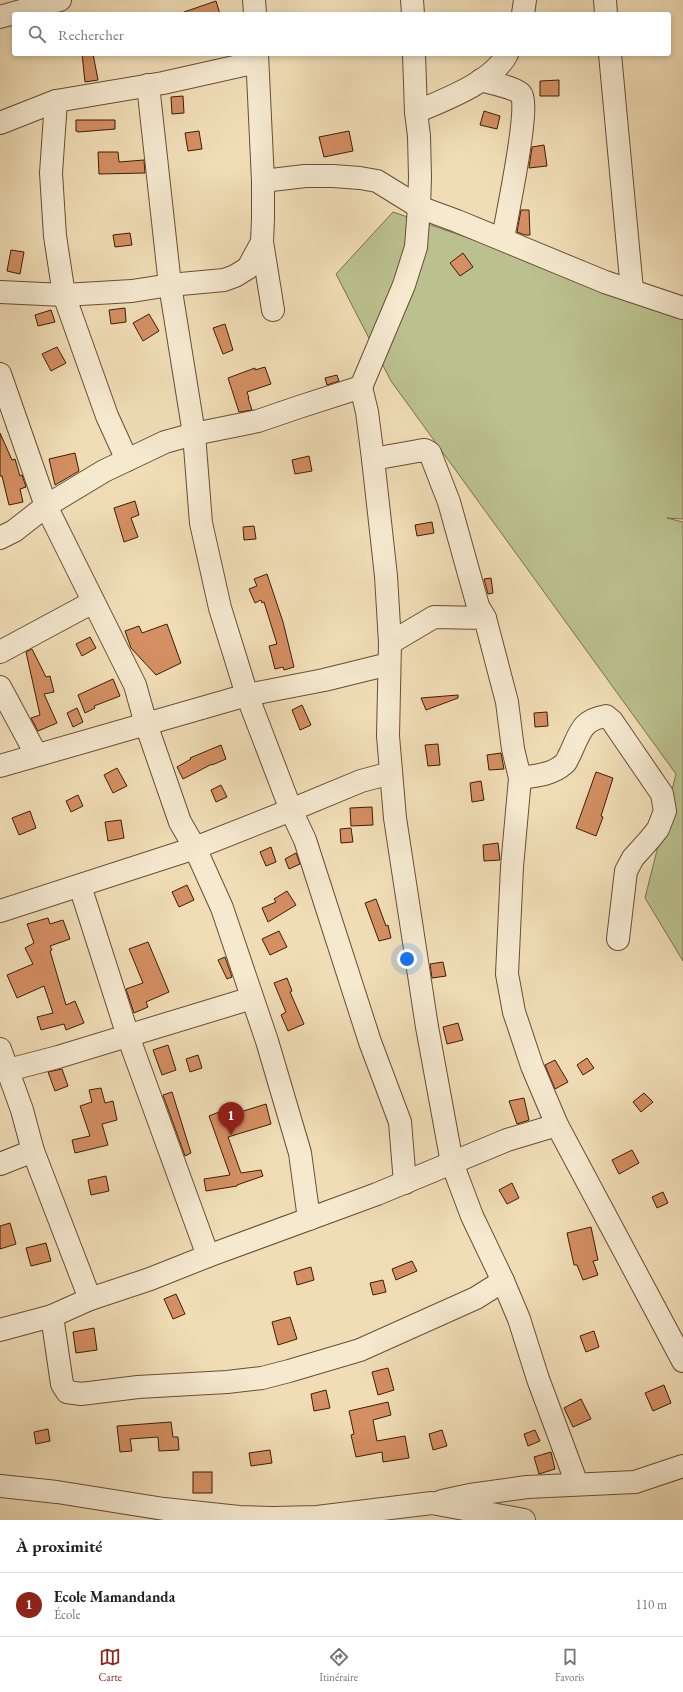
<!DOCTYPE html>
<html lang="fr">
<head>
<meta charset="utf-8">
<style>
	body { margin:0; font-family:"EB Garamond",serif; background:#f6f6f6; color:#202124 }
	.you { position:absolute; left:407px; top:959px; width:14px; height:14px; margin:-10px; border:3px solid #fff; border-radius:50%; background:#1a73e8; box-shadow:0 0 0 6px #1a73e833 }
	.badge { display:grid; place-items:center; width:26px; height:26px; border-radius:50%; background:#8f2418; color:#fff; font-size:13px; font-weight:700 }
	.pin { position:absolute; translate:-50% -33px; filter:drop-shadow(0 1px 2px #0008) }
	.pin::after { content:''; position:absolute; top:21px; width:14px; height:12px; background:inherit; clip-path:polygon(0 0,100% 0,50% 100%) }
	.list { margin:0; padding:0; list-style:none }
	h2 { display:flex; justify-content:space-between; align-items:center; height:52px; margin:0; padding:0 16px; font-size:17px }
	h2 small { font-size:13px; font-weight:400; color:#757577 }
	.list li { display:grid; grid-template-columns:26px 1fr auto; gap:12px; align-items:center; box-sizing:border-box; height:64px; padding:0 16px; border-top:1px solid #e0e0e0 }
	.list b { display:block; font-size:15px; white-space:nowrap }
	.list p { margin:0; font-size:13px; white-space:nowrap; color:#757577 }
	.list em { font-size:13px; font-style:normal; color:#757577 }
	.icon { flex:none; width:22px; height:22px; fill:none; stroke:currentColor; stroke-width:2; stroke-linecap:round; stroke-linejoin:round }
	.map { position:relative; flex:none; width:683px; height:1520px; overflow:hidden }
	.search { position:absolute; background:#fff; box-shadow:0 2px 6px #0003; left:12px; right:12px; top:12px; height:44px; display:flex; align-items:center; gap:10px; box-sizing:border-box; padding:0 14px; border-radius:4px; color:#757577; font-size:15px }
	.sheet { height:116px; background:#fff }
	nav { display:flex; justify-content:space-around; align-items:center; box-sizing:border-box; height:56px; border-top:1px solid #e0e0e0; background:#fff; font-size:11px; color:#757577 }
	nav a { display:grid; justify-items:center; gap:2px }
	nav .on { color:#8f2418 }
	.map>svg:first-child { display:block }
	.green { fill:#bac18e; stroke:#7b704a }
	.building { fill:#d48f62; stroke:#3c1e06 }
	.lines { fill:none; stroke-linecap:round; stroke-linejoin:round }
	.minor-casing { stroke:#694e32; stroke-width:24 }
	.minor { stroke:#f5e9d0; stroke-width:22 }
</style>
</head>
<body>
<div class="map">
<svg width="683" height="1520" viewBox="0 0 683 1520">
	<rect width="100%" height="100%" fill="#f0ddb6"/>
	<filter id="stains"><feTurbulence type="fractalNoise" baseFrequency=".005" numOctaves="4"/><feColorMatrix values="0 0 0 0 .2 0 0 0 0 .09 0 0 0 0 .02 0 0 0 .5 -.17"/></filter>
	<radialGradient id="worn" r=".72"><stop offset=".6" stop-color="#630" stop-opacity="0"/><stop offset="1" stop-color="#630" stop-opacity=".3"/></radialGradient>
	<polygon class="green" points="393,212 683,312 683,519 667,518 683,522 683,961 645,898 676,774 391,381 336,274"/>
	<g class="building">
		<polygon points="216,1 220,14 184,14 184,12"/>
		<polygon points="82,54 93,54 98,80 85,82"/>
		<polygon points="559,80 559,96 540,96 540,81"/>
		<polygon points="183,96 184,113 172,114 171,97"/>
		<polygon points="484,111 500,116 497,129 480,125"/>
		<polygon points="76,120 115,120 115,129 78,132 76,131"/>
		<polygon points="199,131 202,149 188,151 185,133"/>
		<polygon points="349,131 353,151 324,157 319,137"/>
		<polygon points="544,145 547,166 529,168 532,147"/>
		<polygon points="98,152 118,152 119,162 144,160 145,173 99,174"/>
		<polygon points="521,210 529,210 530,235 525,235 517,232"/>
		<polygon points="130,233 132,245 115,247 113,235"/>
		<polygon points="11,250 24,252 20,274 7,271"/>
		<polygon points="463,253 473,267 460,276 450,263"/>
		<polygon points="125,308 126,322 111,324 109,310"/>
		<polygon points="51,310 55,322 38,326 35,315"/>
		<polygon points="149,314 159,331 143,341 133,323"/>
		<polygon points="225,324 233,350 223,354 213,328"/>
		<polygon points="57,347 66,363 51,371 42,354"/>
		<polygon points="265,367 271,384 247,392 249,398 248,398 252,410 239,412 228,378 255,368 255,370"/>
		<polygon points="337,375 339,381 327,385 325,378"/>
		<polygon points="0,433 12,460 15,459 20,476 22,475 26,487 20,489 23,502 9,505 2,476 0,476"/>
		<polygon points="75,453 79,471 55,485 49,459"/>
		<polygon points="309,456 312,471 295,474 292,460"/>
		<polygon points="135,501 139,515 131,518 138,537 124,542 114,508"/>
		<polygon points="432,522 434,533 417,536 415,525"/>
		<polygon points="254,526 256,539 244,540 243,527"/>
		<polygon points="267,574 283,622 294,667 284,670 283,667 275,669 269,646 277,644 264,602 262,603 261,600 255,603 249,589 257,586 254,579"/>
		<polygon points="491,578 493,593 488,594 484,579"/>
		<polygon points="167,624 181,663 156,675 131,648 125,631 139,626 142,633"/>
		<polygon points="90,637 96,648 82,656 76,644"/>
		<polygon points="32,649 46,677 50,676 54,692 44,694 57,723 38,731 31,718 40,715 26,652"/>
		<polygon points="113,679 120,696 94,706 95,708 85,713 78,695"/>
		<polygon points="458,695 458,698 426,710 421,698"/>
		<polygon points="302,705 311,725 300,730 292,710"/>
		<polygon points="77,708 83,722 73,727 67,713"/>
		<polygon points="547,712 548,726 535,727 534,713"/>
		<polygon points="438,744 440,765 428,766 425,745"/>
		<polygon points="221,745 226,759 212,765 212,764 183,779 177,767 191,759 190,758"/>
		<polygon points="501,753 504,769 489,770 487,755"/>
		<polygon points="117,768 127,786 113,793 104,775"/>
		<polygon points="596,772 613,778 601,816 603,817 596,836 576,828"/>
		<polygon points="481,781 484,800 472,802 470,783"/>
		<polygon points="221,785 227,797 216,802 211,790"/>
		<polygon points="78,795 83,806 71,812 66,801"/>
		<polygon points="372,807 373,825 351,826 350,808"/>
		<polygon points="30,811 36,828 19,835 12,818"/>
		<polygon points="121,820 124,838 108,841 105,822"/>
		<polygon points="351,828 353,842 341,843 340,829"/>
		<polygon points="498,843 500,860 484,861 483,845"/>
		<polygon points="271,847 276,862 266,866 260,852"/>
		<polygon points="296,853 300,864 289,869 285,859"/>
		<polygon points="187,885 194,900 179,907 172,892"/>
		<polygon points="287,891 296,905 268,922 262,908 276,902 274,899"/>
		<polygon points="376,899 386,926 388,925 391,938 379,941 365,903"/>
		<polygon points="48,918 50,924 63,920 70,939 50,946 52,950 50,951 66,1005 75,1001 84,1023 66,1030 64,1024 41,1030 37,1017 53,1013 44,986 17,998 7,975 33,964 25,948 34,943 27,924"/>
		<polygon points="279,931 287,947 270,955 262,939"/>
		<polygon points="148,942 169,992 146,1002 148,1007 134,1013 126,989 143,983 129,949"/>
		<polygon points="225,957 232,977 227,979 218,960"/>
		<polygon points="443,962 446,976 432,978 430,964"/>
		<polygon points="287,978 292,991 290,992 304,1024 288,1031 281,1015 286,1012 274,983"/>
		<polygon points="458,1023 463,1040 447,1044 443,1027"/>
		<polygon points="168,1045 176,1070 162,1075 153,1050"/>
		<polygon points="198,1055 202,1068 190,1072 186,1059"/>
		<polygon points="587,1058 594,1068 583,1075 577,1065"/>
		<polygon points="555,1060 568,1082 555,1089 545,1065"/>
		<polygon points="62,1069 68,1086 55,1091 48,1072"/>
		<polygon points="101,1088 105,1103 113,1101 117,1120 102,1124 108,1145 75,1153 72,1140 90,1136 80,1106 92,1102 89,1090"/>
		<polygon points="172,1092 191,1153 185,1156 163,1095"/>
		<polygon points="644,1093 653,1102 641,1112 633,1102"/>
		<polygon points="524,1098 529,1120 517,1124 509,1101"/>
		<polygon points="266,1104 271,1124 228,1137 241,1173 261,1170 263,1176 237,1185 237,1186 206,1191 204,1179 230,1175 209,1116 219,1112 221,1118"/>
		<polygon points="632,1150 639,1163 619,1174 612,1160"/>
		<polygon points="106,1176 109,1191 91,1195 88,1180"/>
		<polygon points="512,1183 519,1198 507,1204 499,1190"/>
		<polygon points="663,1192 668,1203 657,1208 652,1197"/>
		<polygon points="10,1223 16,1244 0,1249 0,1226"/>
		<polygon points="591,1227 598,1260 593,1261 598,1275 583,1280 577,1265 574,1265 567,1233"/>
		<polygon points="46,1243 51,1261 31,1266 26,1248"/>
		<polygon points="412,1261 417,1271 396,1280 392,1269"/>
		<polygon points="311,1267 314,1280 297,1285 294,1272"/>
		<polygon points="383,1280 386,1292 373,1295 370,1283"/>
		<polygon points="176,1294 185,1314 173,1319 164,1299"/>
		<polygon points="290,1317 297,1339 278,1345 272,1322"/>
		<polygon points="94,1328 97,1350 76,1353 73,1332"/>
		<polygon points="594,1331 599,1347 586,1352 580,1336"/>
		<polygon points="388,1368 394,1390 378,1395 372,1372"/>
		<polygon points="664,1385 671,1403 653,1411 645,1393"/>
		<polygon points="326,1390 330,1408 314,1411 311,1394"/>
		<polygon points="581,1399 591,1419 573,1427 564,1408"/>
		<polygon points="388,1402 391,1415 373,1420 377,1441 405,1436 409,1458 383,1462 382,1452 356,1457 351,1435 354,1434 349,1411"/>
		<polygon points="171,1422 173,1437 178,1437 179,1450 159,1451 158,1437 130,1439 132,1451 120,1452 117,1426"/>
		<polygon points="48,1429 50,1441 36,1444 34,1432"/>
		<polygon points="442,1430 447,1446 433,1450 429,1434"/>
		<polygon points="535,1430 540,1441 528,1446 524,1434"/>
		<polygon points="270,1450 272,1463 251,1466 249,1453"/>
		<polygon points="551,1452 555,1469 539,1474 534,1457"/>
		<rect x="193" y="1472" width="19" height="21"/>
	</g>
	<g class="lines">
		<defs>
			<g id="minor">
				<polyline points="254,0 255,14"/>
				<polyline points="412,0 413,14"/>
				<polyline points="605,0 606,14"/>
				<polyline points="523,14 525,0"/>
				<polyline points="0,17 60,0"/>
				<polyline points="610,54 632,290"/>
				<path d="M481 80C490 83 514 87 521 94 531 104 506 219 503 239"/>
				<polyline points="148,85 170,285 194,434 201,523 220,608 247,695 291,810 305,840 370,1042 400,1122 405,1183"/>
				<polyline points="56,101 51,173 55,236 64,295 107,416 127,460"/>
				<path d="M416 112C444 100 493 82 507 54"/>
				<polyline points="0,123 56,101 163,83 257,62"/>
				<polyline points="263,181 305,176 333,176 360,178 377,181 419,207 457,221 605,282 683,308"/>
				<polyline points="262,242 273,310"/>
				<polyline points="0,292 64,295 132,291 170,285 224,280 235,276 248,268 262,242 263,218 263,181 257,54"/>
				<polyline points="0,374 46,506 135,685 146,724 180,822 195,848 222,908 267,1041 300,1153 309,1219"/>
				<polyline points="361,387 404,285 416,247 419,207 420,177 419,136 416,112 414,54"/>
				<polyline points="373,459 418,451 425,450 430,453 449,502 478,606 485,618"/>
				<polyline points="0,538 14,531 46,506 104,471 165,442 194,434 258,421 299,407 361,387 367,412 373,459 386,576 390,643 388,736 395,818 427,1027 452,1163 472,1216 503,1281 519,1319 538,1379 577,1484"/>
				<path d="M390 643 434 617 485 618 507 702 513 749 520 778C534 776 552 775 564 764 567 762 568 757 570 754 580 733 581 720 606 716L612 721 662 794 665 811 658 829 650 839 633 858 626 871 618 939"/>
				<polyline points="0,652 93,602"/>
				<polyline points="0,687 36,754"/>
				<polyline points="0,766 247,695 324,680 389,664"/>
				<polyline points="520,778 512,867 507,974 514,1012 532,1066 557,1125 683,1361"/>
				<polyline points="80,886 128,1036 208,1256"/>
				<polyline points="0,911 195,848 291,810 361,781 391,773"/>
				<polyline points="0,1049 22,1110 33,1151 90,1299"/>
				<polyline points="8,1070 58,1057 252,998"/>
				<polyline points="0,1164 33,1151"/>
				<polyline points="52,1316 62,1384 67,1392 81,1394 138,1387 227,1382 262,1378 289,1371 360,1350 476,1298 503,1281"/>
				<polyline points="0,1330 52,1316 90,1299 150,1279 208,1256 377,1194 507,1140 557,1125"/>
				<polyline points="0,1486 57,1492 164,1509 239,1517 273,1518 317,1517 432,1503 524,1520"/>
				<polyline points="442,1501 470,1495 527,1487 635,1482 683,1466"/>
			</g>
		</defs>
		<use href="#minor" class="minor-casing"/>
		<use href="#minor" class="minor"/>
	</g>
	<rect width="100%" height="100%" filter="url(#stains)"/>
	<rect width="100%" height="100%" fill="url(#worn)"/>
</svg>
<div class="you"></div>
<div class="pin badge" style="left:231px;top:1135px">1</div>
<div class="search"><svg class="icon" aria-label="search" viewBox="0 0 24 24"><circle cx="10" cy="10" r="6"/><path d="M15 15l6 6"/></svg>Rechercher</div>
</div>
<section class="sheet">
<h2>À proximité<small></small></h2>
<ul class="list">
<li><span class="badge">1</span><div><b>Ecole Mamandanda</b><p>École</p></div><em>110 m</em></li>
</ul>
</section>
<nav>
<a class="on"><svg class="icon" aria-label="map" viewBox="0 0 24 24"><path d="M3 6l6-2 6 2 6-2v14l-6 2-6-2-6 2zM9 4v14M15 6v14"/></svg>Carte</a>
<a><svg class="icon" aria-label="directions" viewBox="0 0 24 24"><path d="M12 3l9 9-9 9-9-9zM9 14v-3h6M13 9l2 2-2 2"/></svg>Itinéraire</a>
<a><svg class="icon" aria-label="saved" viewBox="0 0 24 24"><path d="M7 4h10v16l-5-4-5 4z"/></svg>Favoris</a>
</nav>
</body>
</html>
